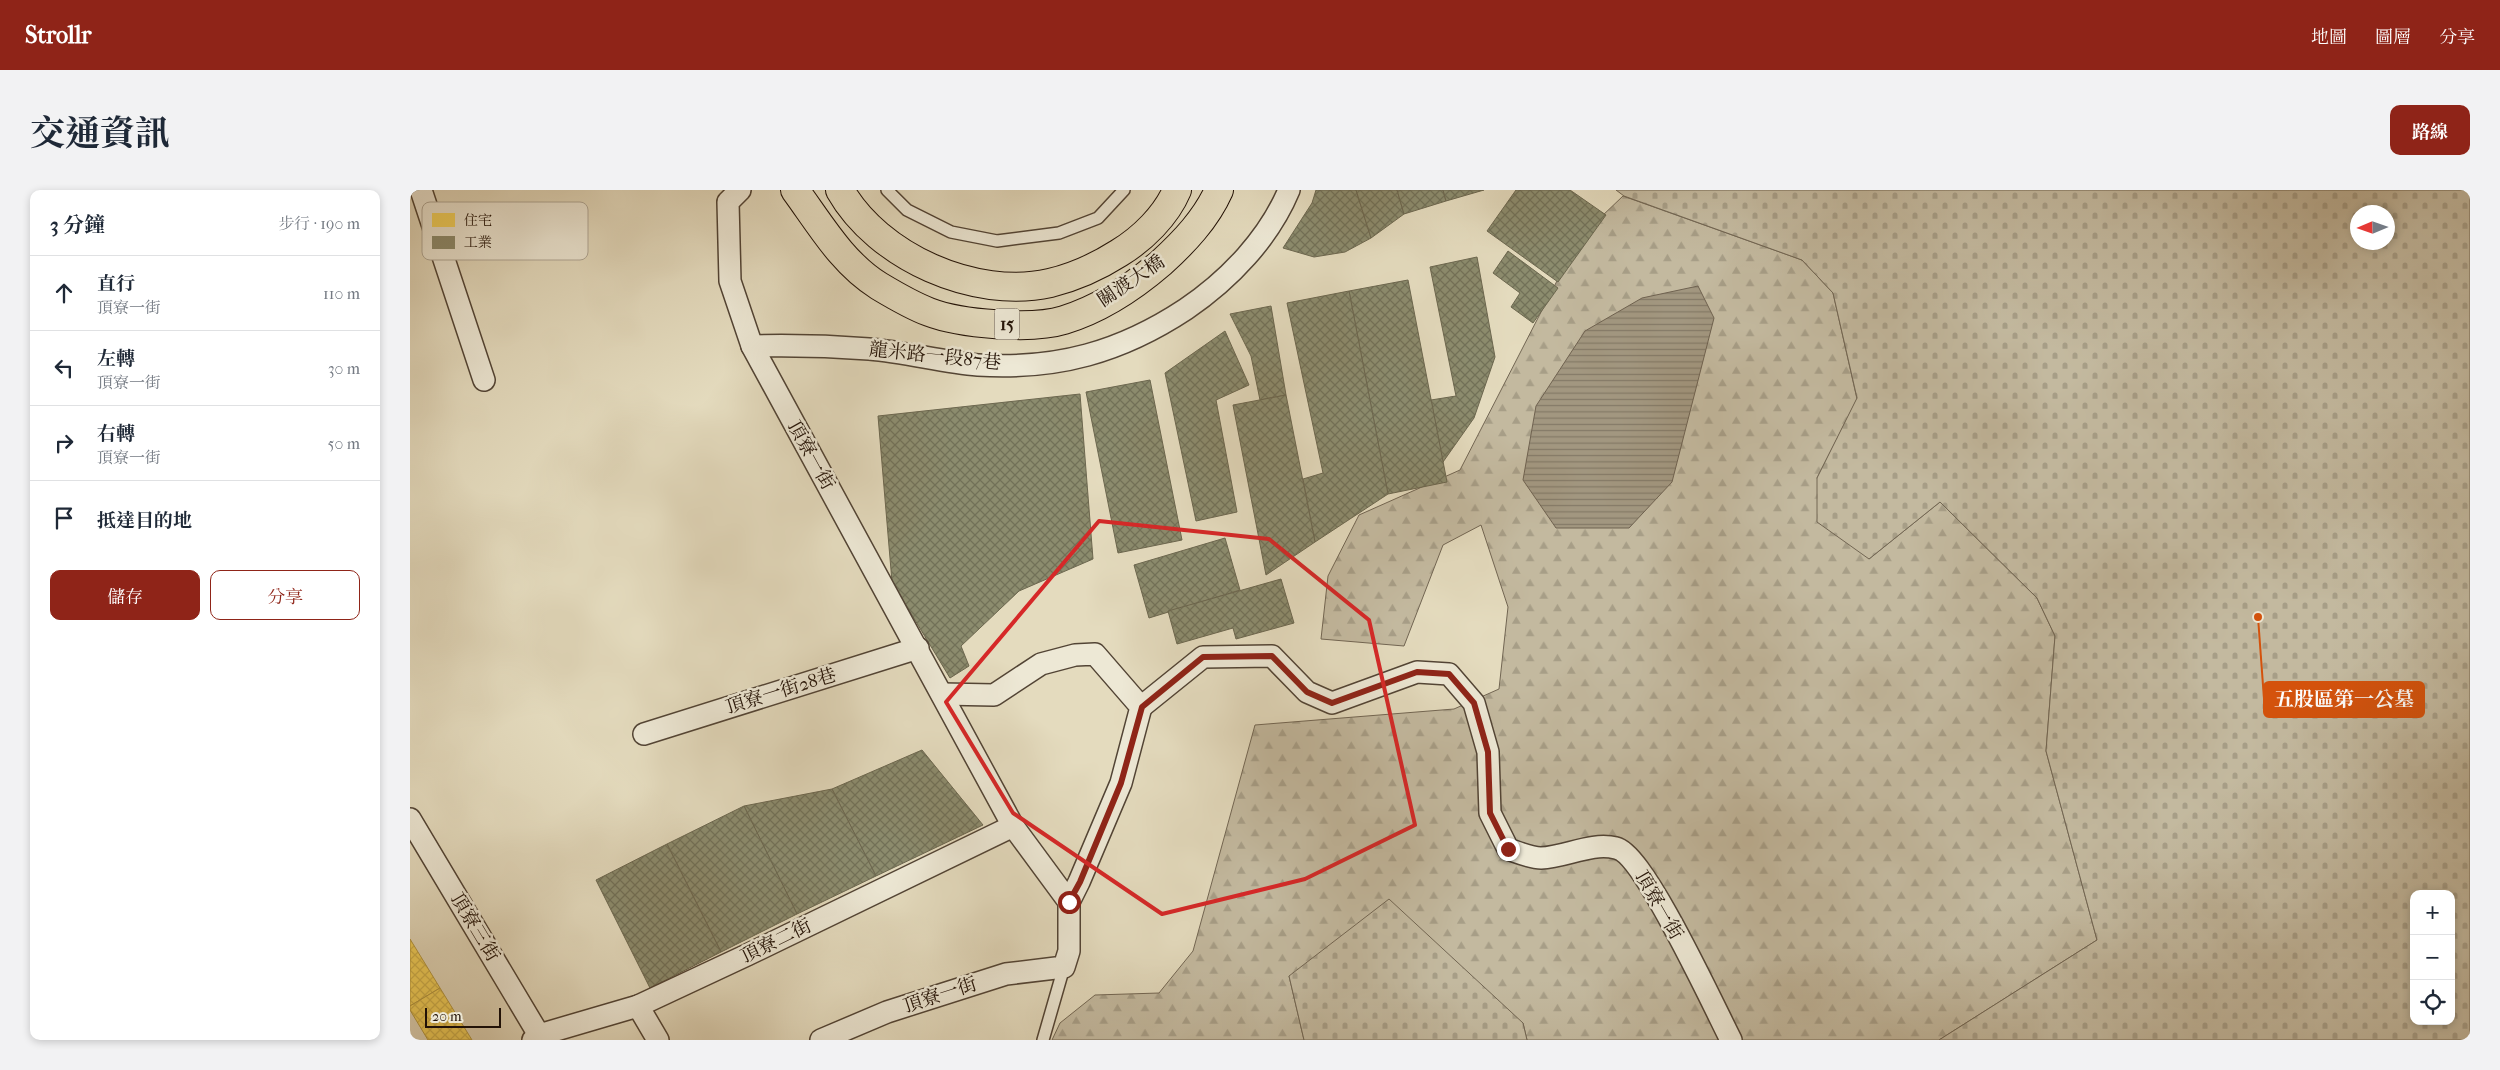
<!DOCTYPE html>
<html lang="zh-TW">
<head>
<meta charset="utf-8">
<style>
	body { margin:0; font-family:"IM FELL French Canon","Noto Serif TC",serif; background:#f2f2f3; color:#1f2937 }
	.controls { position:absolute; right:15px; bottom:15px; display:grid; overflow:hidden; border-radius:10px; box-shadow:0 2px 8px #0003 }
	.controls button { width:45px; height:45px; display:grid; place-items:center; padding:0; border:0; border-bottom:1px solid #e0e1e3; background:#fff; color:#1f2937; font:25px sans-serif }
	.compass { position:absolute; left:1940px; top:15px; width:45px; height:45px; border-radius:50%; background:#fff; box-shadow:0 2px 8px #0003; rotate:268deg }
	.scale { position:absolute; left:15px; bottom:12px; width:76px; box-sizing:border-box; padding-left:5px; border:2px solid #221207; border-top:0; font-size:14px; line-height:18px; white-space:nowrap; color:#221207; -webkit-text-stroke:4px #ede8d5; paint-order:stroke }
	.stop { position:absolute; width:15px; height:15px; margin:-11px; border:4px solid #8f2418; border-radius:50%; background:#fff }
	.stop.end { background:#8f2418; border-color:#fff; box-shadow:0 1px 5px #0008 }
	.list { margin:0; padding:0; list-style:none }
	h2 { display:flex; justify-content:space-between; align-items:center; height:65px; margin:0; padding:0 20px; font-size:21px }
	h2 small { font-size:16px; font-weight:400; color:#747a83 }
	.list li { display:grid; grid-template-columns:32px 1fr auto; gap:15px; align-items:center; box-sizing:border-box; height:75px; padding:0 20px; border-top:1px solid #e0e1e3 }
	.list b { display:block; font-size:19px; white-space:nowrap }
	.list p { margin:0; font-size:16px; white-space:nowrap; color:#747a83 }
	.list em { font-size:16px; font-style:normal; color:#747a83 }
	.actions { display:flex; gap:10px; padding:15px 20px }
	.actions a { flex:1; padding:11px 0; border:1px solid #8f2418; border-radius:10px; text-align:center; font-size:18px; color:#8f2418 }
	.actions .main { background:#8f2418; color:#fff }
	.icon { flex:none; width:28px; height:28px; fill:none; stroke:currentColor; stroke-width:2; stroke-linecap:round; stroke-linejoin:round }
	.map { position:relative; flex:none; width:2060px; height:850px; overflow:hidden; border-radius:10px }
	header { display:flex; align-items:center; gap:30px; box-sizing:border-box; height:70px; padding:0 25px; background:#8f2418; color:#fff }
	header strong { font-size:24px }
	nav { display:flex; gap:28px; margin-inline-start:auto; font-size:18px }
	.intro { display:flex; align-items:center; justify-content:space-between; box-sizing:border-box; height:120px; padding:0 30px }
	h1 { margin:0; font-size:35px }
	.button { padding:12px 22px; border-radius:10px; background:#8f2418; color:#fff; font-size:18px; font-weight:700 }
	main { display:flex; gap:30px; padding:0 30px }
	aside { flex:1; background:#fff; border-radius:10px; box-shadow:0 2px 8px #0003 }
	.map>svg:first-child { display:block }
	.forest { fill:url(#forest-firs); stroke:#726653 }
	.cemetery { fill:url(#cemetery-stones); stroke:#726653; fill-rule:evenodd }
	.water { fill:url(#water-rules); stroke:#6f6250 }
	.homes { fill:url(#homes-cross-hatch); stroke:#b69a42 }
	.industry { fill:url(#industry-cross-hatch); stroke:#6c674f }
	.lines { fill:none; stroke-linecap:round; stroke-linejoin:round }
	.service-casing { stroke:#524435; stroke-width:14 }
	.minor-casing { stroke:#524435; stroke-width:24 }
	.primary-casing { stroke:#221207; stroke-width:30 }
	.service { stroke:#ede8d5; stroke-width:11 }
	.minor { stroke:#ede8d5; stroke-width:21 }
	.primary { stroke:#e4dbbe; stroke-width:28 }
	.route { stroke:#8f2418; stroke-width:6 }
	.marked { fill:none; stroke:#d62828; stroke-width:4; stroke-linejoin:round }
	.labels { text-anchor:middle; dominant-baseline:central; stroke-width:5; stroke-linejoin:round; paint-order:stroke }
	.shield { fill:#ede8d5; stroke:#5f5245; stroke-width:1 }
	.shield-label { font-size:18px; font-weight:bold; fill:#221207 }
	.street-label { font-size:19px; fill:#221207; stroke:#ede8d5 }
	.key { fill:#ede8d5; stroke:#b0a897; stroke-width:1 }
	.key-label { font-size:14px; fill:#221207 }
	.leader { fill:none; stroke:#d4520c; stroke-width:2 }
	.callout-dot { fill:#d4520c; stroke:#ede8d5; stroke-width:2 }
	.callout { fill:#d4520c; stroke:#d4520c; stroke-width:2 }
	.callout-label { font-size:20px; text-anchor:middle; font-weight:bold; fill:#fff }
</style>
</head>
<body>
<header>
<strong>Strollr</strong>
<nav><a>地圖</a><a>圖層</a><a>分享</a></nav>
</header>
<div class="intro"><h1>交通資訊</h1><a class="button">路線</a></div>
<main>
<aside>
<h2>3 分鐘<small>步行 · 190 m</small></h2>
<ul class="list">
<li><svg class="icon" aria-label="ahead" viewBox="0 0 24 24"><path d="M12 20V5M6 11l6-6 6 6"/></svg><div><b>直行</b><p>頂寮一街</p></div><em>110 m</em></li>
<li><svg class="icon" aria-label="left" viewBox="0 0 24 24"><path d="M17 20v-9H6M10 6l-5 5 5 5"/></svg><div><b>左轉</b><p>頂寮一街</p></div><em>30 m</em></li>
<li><svg class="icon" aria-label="right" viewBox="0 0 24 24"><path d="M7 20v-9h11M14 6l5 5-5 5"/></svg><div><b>右轉</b><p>頂寮一街</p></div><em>50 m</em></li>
<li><svg class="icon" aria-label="arrive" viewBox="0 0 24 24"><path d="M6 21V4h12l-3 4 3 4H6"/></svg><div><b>抵達目的地</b></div></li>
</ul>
<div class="actions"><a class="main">儲存</a><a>分享</a></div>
</aside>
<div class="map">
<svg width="2060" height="850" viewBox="0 0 2060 850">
	<defs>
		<pattern id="forest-firs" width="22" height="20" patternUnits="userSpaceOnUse" patternTransform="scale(1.25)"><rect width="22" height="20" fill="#c3b99f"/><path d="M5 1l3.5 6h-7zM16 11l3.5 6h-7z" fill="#a79e87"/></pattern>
		<pattern id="cemetery-stones" width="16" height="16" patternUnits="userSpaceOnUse" patternTransform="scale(1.25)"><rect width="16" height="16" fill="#c3b99f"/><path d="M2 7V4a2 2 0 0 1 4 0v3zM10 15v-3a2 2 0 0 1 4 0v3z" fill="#a79e87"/></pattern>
		<pattern id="water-rules" width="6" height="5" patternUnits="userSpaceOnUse" patternTransform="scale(1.25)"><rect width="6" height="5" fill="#a29780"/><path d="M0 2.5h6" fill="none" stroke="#847a67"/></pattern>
		<pattern id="homes-cross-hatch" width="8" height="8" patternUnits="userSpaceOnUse" patternTransform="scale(1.25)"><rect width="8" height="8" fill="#f6d55c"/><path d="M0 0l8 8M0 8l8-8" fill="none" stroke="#d3b64e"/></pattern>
		<pattern id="industry-cross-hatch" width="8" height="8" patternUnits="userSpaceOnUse" patternTransform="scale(1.25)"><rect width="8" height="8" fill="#8c8c6e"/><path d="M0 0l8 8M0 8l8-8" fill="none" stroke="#727158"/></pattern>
	</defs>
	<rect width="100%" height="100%" fill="#e4dbbe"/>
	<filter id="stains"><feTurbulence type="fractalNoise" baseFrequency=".004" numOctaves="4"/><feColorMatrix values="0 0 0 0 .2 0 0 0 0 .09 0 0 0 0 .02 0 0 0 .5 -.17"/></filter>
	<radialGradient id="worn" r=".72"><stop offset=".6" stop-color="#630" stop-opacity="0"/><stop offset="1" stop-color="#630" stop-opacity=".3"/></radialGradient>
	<polygon class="forest" points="1213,6 1392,70 1423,103 1447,209 1407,288 1459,369 1530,312 1627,408 1645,446 1636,561 1687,750 1529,850 1117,850 1113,833 879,786 894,850 642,850 650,833 685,805 749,803 783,761 845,535 1044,519 1089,499 1098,417 1071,335 1033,355 994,456 911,449 918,386 949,325 1050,280 1169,48"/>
	<g class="cemetery">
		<path d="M1206 0H2060V850H1529L1687 750 1636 561 1645 446 1627 408 1530 312 1459 369 1407 332V288L1447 208 1423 103 1392 70 1214 6ZM1948 22H1978V52H1948ZM2004 704H2041V831H2004Z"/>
		<polygon points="979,709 1113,833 1117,850 894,850 879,786"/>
	</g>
	<polygon class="water" points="1288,96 1304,128 1262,292 1219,338 1146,338 1113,290 1126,216 1175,141 1232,108"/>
	<g class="homes">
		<polygon points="0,749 30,798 0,816"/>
		<polygon points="30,798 62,850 18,850 0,820 0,816"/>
	</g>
	<g class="industry">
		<polygon points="906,0 946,0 961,48 935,62 904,67 873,58 902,13"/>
		<polygon points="946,0 987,0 994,24 961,48"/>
		<polygon points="987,0 1033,0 1036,11 994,24"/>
		<polygon points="1033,0 1074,0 1036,11"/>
		<polygon points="1106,0 1160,0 1196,25 1148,92 1077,41"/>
		<polygon points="1098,61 1148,98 1123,133 1101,117 1110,103 1083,83"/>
		<polygon points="1067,67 1085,167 1064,228 1033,272 1021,210 1046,206 1020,77"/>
		<polygon points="998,90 1037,292 978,304 939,101"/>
		<polygon points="939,101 978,304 905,352 893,289 913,283 877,113"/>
		<polygon points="861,116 876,205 850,210 841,166 820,124"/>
		<polygon points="815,141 839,195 806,210 827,322 786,331 755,183"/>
		<polygon points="740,190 772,350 708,363 676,202"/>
		<polygon points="670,204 683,369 609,401 551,456 559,476 540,488 482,392 468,226"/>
		<polygon points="876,205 905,352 856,385 823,215"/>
		<polygon points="815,348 830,400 739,428 724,375"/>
		<polygon points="871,389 884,433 826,449 823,438 767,454 758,421"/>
		<polygon points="512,560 573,635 466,686 422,599"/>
		<polygon points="422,599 466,686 387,724 334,616"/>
		<polygon points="334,616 387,724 311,762 257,654"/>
		<polygon points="257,654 311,762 240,798 186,690"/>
	</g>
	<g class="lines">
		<defs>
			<g id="service">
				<polyline points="477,0 497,20 541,42 587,51 649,43 688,28 714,0"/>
				<polyline points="633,850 654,777"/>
			</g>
			<g id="minor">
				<polyline points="11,0 74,190"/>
				<polyline points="330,0 318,12 320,91 342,156 603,636 659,712"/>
				<path d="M342 156C381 155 420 156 459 159 496 162 532 172 568 175 647 180 711 162 776 119 819 90 859 48 879 0"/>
				<path d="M731 517 793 467 862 466 897 502 922 513 1007 482 1039 484 1064 513 1078 562 1080 623 1098 659C1107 662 1121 668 1131 668 1156 667 1181 652 1206 658 1234 664 1305 819 1321 850"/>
				<polyline points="234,544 508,458"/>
				<polyline points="0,629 129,845"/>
				<polyline points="228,816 248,850"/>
				<polyline points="123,850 129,845 228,816 337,765 603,636"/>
				<polyline points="411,850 477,822 596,784 654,777 659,761 659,712 669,692 711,593 731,517 685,464 665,465 631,474 584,505 532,504"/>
			</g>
			<g id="primary">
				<path d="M385 0C410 34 432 73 469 96 484 105 503 116 519 122 550 134 622 140 654 130 690 119 722 98 751 73 774 52 796 29 809 0"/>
				<path d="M430 0C468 67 565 110 640 93 665 87 687 77 709 63 732 49 756 26 767 0"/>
			</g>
		</defs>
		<use href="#service" class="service-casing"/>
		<use href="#minor" class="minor-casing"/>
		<use href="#primary" class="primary-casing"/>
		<use href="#service" class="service"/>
		<use href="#minor" class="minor"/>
		<use href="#primary" class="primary"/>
	</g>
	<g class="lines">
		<polyline class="route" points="659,712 670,692 711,593 732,517 793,467 862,466 897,502 922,513 1007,482 1039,484 1064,513 1078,562 1080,623 1098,659"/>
	</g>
	<path class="marked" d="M689 331 859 349 959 430 1005 635 895 689 752 724 603 623 536 512Z"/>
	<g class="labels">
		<rect class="shield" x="584.5" y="118.5" width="25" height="31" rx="4"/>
		<g class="shield-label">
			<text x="597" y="134">15</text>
		</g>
		<g class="street-label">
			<text transform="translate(721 91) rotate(-34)">關渡大橋</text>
			<text transform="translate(525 166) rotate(6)">龍米路一段87巷</text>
			<text transform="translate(401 265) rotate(61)">頂寮一街</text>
			<text transform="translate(371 501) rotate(-17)">頂寮一街28巷</text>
			<text transform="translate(1249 715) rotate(60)">頂寮一街</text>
			<text transform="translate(65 737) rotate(59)">頂寮三街</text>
			<text transform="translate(366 751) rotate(-26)">頂寮二街</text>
			<text transform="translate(530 805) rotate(-18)">頂寮一街</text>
		</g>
	</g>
	<rect x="12" y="12" width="166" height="58" rx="8" class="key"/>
	<rect x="22" y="23" width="23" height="14" fill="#f6d55c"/>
	<rect x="22" y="46" width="23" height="13" fill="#8c8c6e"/>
	<g class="key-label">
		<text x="54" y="35">住宅</text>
		<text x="54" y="57">工業</text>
	</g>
	<path class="leader" d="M1848 427L1854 509"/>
	<circle class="callout-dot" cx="1848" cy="427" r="5"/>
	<rect class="callout" x="1854" y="492" width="160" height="35" rx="5"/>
	<g class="callout-label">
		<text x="1934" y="516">五股區第一公墓</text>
	</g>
	<rect width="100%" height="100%" filter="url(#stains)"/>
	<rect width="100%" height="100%" fill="url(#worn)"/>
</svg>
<div class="controls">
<button>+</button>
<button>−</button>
<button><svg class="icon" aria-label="locate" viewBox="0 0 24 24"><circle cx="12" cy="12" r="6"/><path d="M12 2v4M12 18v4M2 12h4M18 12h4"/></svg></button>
</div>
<svg class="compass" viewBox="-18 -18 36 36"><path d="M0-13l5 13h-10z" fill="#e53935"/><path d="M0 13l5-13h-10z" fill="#747a83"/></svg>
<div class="scale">20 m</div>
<div class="stop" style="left:659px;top:712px"></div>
<div class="stop end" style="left:1098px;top:659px"></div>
</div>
</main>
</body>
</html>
